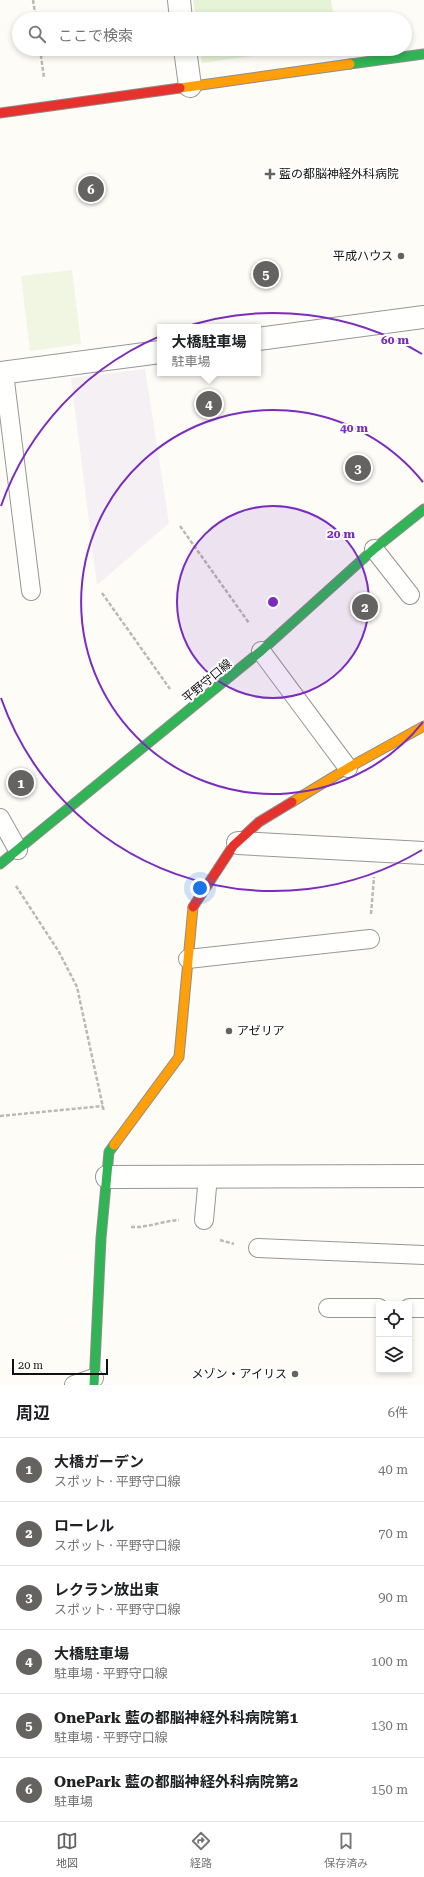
<!DOCTYPE html>
<html lang="ja">
<head>
<meta charset="utf-8">
<style>
	body { margin:0; font-family:"Roboto Serif","Noto Sans JP",serif; background:#f2f2f2; color:#202124 }
	.controls { position:absolute; right:12px; bottom:12px; display:grid; overflow:hidden; border-radius:0px; box-shadow:0 2px 6px #0003 }
	.controls button { width:36px; height:36px; display:grid; place-items:center; padding:0; border:0; border-bottom:1px solid #e0e0e0; background:#fff; color:#202124; font:20px sans-serif }
	.scale { position:absolute; left:12px; bottom:10px; width:96px; box-sizing:border-box; padding-left:4px; border:2px solid #111; border-top:0; font-size:11px; line-height:14px; white-space:nowrap; color:#111; -webkit-text-stroke:3px #fff; paint-order:stroke }
	.you { position:absolute; left:200px; top:888px; width:14px; height:14px; margin:-10px; border:3px solid #fff; border-radius:50%; background:#1a73e8; box-shadow:0 0 0 6px #1a73e833 }
	.badge { display:grid; place-items:center; width:26px; height:26px; border-radius:50%; background:#646362; color:#fff; font-size:13px; font-weight:700 }
	.pin { position:absolute; translate:-50% -50%; border:2px solid #fff; box-shadow:0 1px 4px #0006 }
	.popup { position:absolute; left:157px; top:324px; width:104px; height:52px; box-sizing:border-box; display:grid; place-content:center; border-radius:0px; background:#fff; filter:drop-shadow(0 1px 3px #0005); font-size:13px; white-space:nowrap; color:#757577 }
	.popup b { font-size:15px; color:#202124 }
	.popup::after { content:''; position:absolute; left:50%; top:100%; margin-left:-8px; border:8px solid transparent; border-top-color:#fff }
	.list { margin:0; padding:0; list-style:none }
	h2 { display:flex; justify-content:space-between; align-items:center; height:52px; margin:0; padding:0 16px; font-size:17px }
	h2 small { font-size:13px; font-weight:400; color:#757577 }
	.list li { display:grid; grid-template-columns:26px 1fr auto; gap:12px; align-items:center; box-sizing:border-box; height:64px; padding:0 16px; border-top:1px solid #e0e0e0 }
	.list b { display:block; font-size:15px; white-space:nowrap }
	.list p { margin:0; font-size:13px; white-space:nowrap; color:#757577 }
	.list em { font-size:13px; font-style:normal; color:#757577 }
	.icon { flex:none; width:22px; height:22px; fill:none; stroke:currentColor; stroke-width:2; stroke-linecap:round; stroke-linejoin:round }
	.map { position:relative; flex:none; width:424px; height:1385px; overflow:hidden }
	.search { position:absolute; background:#fff; box-shadow:0 2px 6px #0003; left:12px; right:12px; top:12px; height:44px; display:flex; align-items:center; gap:10px; box-sizing:border-box; padding:0 14px; border-radius:22px; color:#757577; font-size:15px }
	.sheet { height:436px; background:#fff }
	nav { display:flex; justify-content:space-around; align-items:center; box-sizing:border-box; height:56px; border-top:1px solid #e0e0e0; background:#fff; font-size:11px; color:#757577 }
	nav a { display:grid; justify-items:center; gap:2px }
	nav .on { color:#646362 }
	.map>svg:first-child { display:block }
	.industrial { fill:#f5f0f3 }
	.green { fill:#e7f3d7 }
	.pitch { fill:#f0f6e1 }
	.lines { fill:none; stroke-linecap:round; stroke-linejoin:round }
	.lane-casing { stroke:#979795; stroke-width:20 }
	.street-casing { stroke:#979795; stroke-width:24 }
	.fast-casing { stroke:#8e8d8b; stroke-width:11 }
	.slow-casing { stroke:#8e8d8b; stroke-width:11 }
	.jam-casing { stroke:#8e8d8b; stroke-width:11 }
	.path { stroke:#b9b9b8; stroke-width:2.5; stroke-dasharray:4 2; stroke-linecap:butt }
	.lane { stroke:#fffffe; stroke-width:18 }
	.street { stroke:#fffffe; stroke-width:22 }
	.fast { stroke:#30b455; stroke-width:9 }
	.slow { stroke:#ff9f0a; stroke-width:9 }
	.jam { stroke:#e5322d; stroke-width:9 }
	.ring { fill:none; stroke:#7b2cbf; stroke-width:2 }
	.poi-dot { fill:#646362; stroke:#fff; stroke-width:1.5 }
	.labels { text-anchor:middle; dominant-baseline:central; stroke-width:4; stroke-linejoin:round; paint-order:stroke }
	.poi-label { font-size:12px; fill:#111; stroke:#fff; text-anchor:start }
	.street-label { font-size:12px; fill:#111; stroke:#fff }
	.centre { fill:#7b2cbf; stroke:#fff; stroke-width:2 }
	.ring-label { font-size:12px; text-anchor:middle; font-weight:bold; fill:#7b2cbf; stroke:#fff; stroke-width:4; stroke-linejoin:round; paint-order:stroke }
</style>
</head>
<body>
<div class="map">
<svg width="424" height="1385" viewBox="0 0 424 1385">
	<rect width="100%" height="100%" fill="#fdfcf7"/>
	<polygon class="industrial" points="145,369 169,523 97,585 71,378"/>
	<g class="green">
		<polygon points="193,0 331,0 334,19 196,19"/>
		<polygon points="200,49 303,49 202,63"/>
	</g>
	<polygon class="pitch" points="72,270 81,344 30,351 21,276"/>
	<g class="lines">
		<defs>
			<g id="lane">
				<polyline points="4,373 31,591"/>
				<polyline points="374,549 410,595"/>
				<polyline points="261,651 348,768"/>
				<polyline points="0,818 18,850"/>
				<polyline points="188,959 370,939"/>
				<polyline points="204,1220 208,1176"/>
				<polyline points="258,1248 424,1255"/>
				<polyline points="328,1308 379,1308"/>
				<polyline points="409,1308 424,1308"/>
				<polyline points="74,1385 94,1378"/>
			</g>
			<g id="street">
				<polyline points="179,0 181,19"/>
				<polyline points="185,49 190,86"/>
				<polyline points="258,339 424,317"/>
				<polyline points="0,373 160,352"/>
				<polyline points="238,843 424,853"/>
				<polyline points="107,1177 424,1176"/>
			</g>
			<g id="fast">
				<polyline points="350,64 424,54"/>
				<polyline points="0,864 261,651 374,549 424,509"/>
				<polyline points="94,1385 101,1238 109,1152 114,1145"/>
			</g>
			<g id="slow">
				<polyline points="180,88 350,64"/>
				<polyline points="292,802 348,768 424,726"/>
				<polyline points="114,1145 179,1057 193,907"/>
			</g>
			<g id="jam">
				<polyline points="0,113 180,88"/>
				<polyline points="193,907 233,846 259,822 292,802"/>
			</g>
		</defs>
		<use href="#lane" class="lane-casing"/>
		<use href="#street" class="street-casing"/>
		<use href="#fast" class="fast-casing"/>
		<use href="#slow" class="slow-casing"/>
		<use href="#jam" class="jam-casing"/>
		<g class="path">
			<polyline points="33,0 36,19"/>
			<polyline points="40,49 44,78"/>
			<polyline points="180,526 249,623"/>
			<polyline points="102,593 170,689"/>
			<polyline points="16,886 59,952 77,987 104,1112"/>
			<polyline points="371,914 374,877"/>
			<polyline points="0,1116 103,1106"/>
			<path d="M131 1227C147 1228 162 1221 179 1220"/>
			<polyline points="220,1240 234,1244"/>
		</g>
		<use href="#lane" class="lane"/>
		<use href="#street" class="street"/>
		<use href="#fast" class="fast"/>
		<use href="#slow" class="slow"/>
		<use href="#jam" class="jam"/>
	</g>
	<circle cx="273" cy="602" r="96" fill="#7b2cbf" fill-opacity=".12"/>
	<g class="ring">
		<circle cx="273" cy="602" r="96"/>
		<path d="M423 722A192 192 0 1 1 423 482"/>
		<path d="M422 850A289 289 0 0 1 1 698M1 506A289 289 0 0 1 422 354"/>
	</g>
	<g class="poi-dot">
		<path d="M268 168h4v4h4v4h-4v4h-4v-4h-4v-4h4z"/>
		<circle cx="401" cy="256" r="4"/>
		<circle cx="229" cy="1031" r="4"/>
		<circle cx="295" cy="1374" r="4"/>
	</g>
	<g class="labels">
		<g class="poi-label">
			<text x="279" y="174">藍の都脳神経外科病院</text>
			<text x="393" y="256" text-anchor="end">平成ハウス</text>
			<text x="237" y="1031">アゼリア</text>
			<text x="287" y="1374" text-anchor="end">メゾン・アイリス</text>
		</g>
		<g class="street-label">
			<text transform="translate(207 681) rotate(-40)">平野守口線</text>
		</g>
	</g>
	<circle cx="273" cy="602" r="6" class="centre"/>
	<g class="ring-label">
		<text x="395" y="344">60 m</text>
		<text x="354" y="432">40 m</text>
		<text x="341" y="538">20 m</text>
	</g>
</svg>
<div class="controls">
<button><svg class="icon" aria-label="locate" viewBox="0 0 24 24"><circle cx="12" cy="12" r="6"/><path d="M12 2v4M12 18v4M2 12h4M18 12h4"/></svg></button>
<button><svg class="icon" aria-label="layers" viewBox="0 0 24 24"><path d="M12 4l9 5-9 5-9-5zM3 14l9 5 9-5"/></svg></button>
</div>
<div class="scale">20 m</div>
<div class="you"></div>
<div class="pin badge" style="left:21px;top:783px">1</div>
<div class="pin badge" style="left:365px;top:607px">2</div>
<div class="pin badge" style="left:358px;top:468px">3</div>
<div class="pin badge" style="left:209px;top:404px">4</div>
<div class="popup"><b>大橋駐車場</b>駐車場</div>
<div class="pin badge" style="left:266px;top:274px">5</div>
<div class="pin badge" style="left:91px;top:189px">6</div>
<div class="search"><svg class="icon" aria-label="search" viewBox="0 0 24 24"><circle cx="10" cy="10" r="6"/><path d="M15 15l6 6"/></svg>ここで検索</div>
</div>
<section class="sheet">
<h2>周辺<small>6件</small></h2>
<ul class="list">
<li><span class="badge">1</span><div><b>大橋ガーデン</b><p>スポット · 平野守口線</p></div><em>40 m</em></li>
<li><span class="badge">2</span><div><b>ローレル</b><p>スポット · 平野守口線</p></div><em>70 m</em></li>
<li><span class="badge">3</span><div><b>レクラン放出東</b><p>スポット · 平野守口線</p></div><em>90 m</em></li>
<li><span class="badge">4</span><div><b>大橋駐車場</b><p>駐車場 · 平野守口線</p></div><em>100 m</em></li>
<li><span class="badge">5</span><div><b>OnePark 藍の都脳神経外科病院第1</b><p>駐車場 · 平野守口線</p></div><em>130 m</em></li>
<li><span class="badge">6</span><div><b>OnePark 藍の都脳神経外科病院第2</b><p>駐車場</p></div><em>150 m</em></li>
</ul>
</section>
<nav>
<a class="on"><svg class="icon" aria-label="map" viewBox="0 0 24 24"><path d="M3 6l6-2 6 2 6-2v14l-6 2-6-2-6 2zM9 4v14M15 6v14"/></svg>地図</a>
<a><svg class="icon" aria-label="directions" viewBox="0 0 24 24"><path d="M12 3l9 9-9 9-9-9zM9 14v-3h6M13 9l2 2-2 2"/></svg>経路</a>
<a><svg class="icon" aria-label="saved" viewBox="0 0 24 24"><path d="M7 4h10v16l-5-4-5 4z"/></svg>保存済み</a>
</nav>
</body>
</html>
